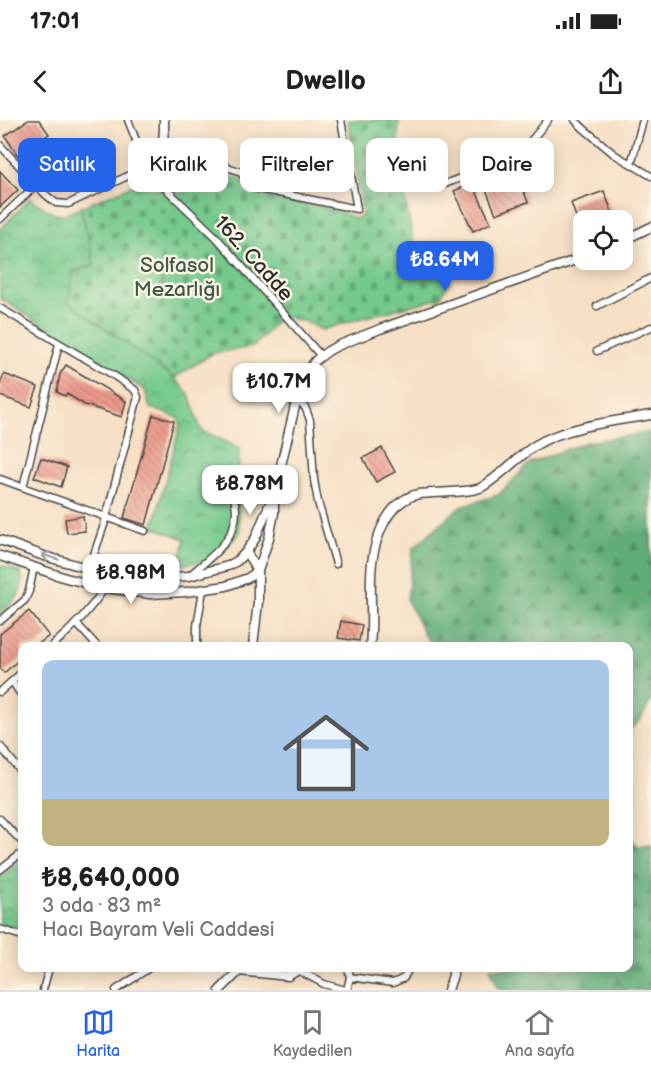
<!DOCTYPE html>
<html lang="tr">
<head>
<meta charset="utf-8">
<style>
	body { margin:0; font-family:"Balsamiq Sans",sans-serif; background:#f6f6f6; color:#202124; height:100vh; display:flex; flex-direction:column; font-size:22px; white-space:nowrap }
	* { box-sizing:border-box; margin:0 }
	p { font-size:20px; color:#757577 }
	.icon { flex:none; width:33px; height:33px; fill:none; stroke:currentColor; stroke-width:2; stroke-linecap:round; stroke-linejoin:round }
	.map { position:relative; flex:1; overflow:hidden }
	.details { position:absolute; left:18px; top:522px; width:615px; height:330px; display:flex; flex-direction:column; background:#fff; border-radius:12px; box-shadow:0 3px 15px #0003 }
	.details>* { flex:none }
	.top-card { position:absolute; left:18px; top:18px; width:615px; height:54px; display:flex; gap:12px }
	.controls { position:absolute; left:573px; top:90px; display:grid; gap:12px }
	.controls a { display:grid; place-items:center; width:60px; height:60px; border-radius:12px; background:#fff; box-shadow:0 3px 15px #0003; font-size:30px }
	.price { position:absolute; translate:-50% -51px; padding:0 14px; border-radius:12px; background:#fff; color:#222; font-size:20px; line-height:39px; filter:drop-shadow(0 2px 3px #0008) }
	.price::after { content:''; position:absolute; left:50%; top:36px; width:18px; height:14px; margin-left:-9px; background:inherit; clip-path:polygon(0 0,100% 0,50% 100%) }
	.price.on { background:#2563eb; color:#fff }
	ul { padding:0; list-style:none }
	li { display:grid; align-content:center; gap:12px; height:318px; padding:0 24px }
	li span { display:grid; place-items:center; height:186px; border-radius:12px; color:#555 }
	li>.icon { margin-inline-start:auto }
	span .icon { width:108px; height:108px; fill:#fffc; stroke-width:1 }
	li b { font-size:26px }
	.tag { padding:0 21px; border-radius:12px; background:#fff; box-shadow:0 3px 15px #0003; font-size:21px; line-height:54px }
	.tag.on { background:#2563eb; color:#fff }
	.status { display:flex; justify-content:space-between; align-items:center; height:42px; padding:0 30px; background:#fff; direction:ltr }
	.status svg { height:16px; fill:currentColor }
	header { display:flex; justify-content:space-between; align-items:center; height:78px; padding:0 24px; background:#fff; font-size:27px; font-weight:700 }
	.menu { display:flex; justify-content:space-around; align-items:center; height:84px; border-top:2px solid #e0e0e0; background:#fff; font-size:16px; color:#757577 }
	.menu a { display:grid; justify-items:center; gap:3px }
	.menu .on { color:#2563eb }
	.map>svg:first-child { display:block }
	.forest { fill:url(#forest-firs); stroke:#466c52; stroke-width:1.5 }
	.cemetery { fill:url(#cemetery-stones); stroke:#507a5c; stroke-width:1.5 }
	.park { fill:url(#park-crowns); stroke:#507a5c; stroke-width:1.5 }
	.building { fill:url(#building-back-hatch) }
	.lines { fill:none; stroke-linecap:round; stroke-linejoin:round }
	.street-casing { stroke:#494642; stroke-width:9 }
	.secondary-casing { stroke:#494642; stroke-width:11 }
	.street { stroke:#fff; stroke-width:6 }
	.secondary { stroke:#fff; stroke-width:8 }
	.oneway { stroke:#a0a0a0 }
	.labels { text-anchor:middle; stroke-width:5; stroke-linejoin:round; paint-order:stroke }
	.street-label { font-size:21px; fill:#2b2b2b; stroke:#fcf5e5 }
	.park-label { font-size:21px; fill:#415a48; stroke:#fcf5e5 }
</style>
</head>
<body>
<div class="status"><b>17:01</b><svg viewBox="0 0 49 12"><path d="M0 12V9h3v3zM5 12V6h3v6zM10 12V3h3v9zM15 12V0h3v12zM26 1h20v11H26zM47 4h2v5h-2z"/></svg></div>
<header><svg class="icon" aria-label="back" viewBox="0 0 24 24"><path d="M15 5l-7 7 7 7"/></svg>Dwello<svg class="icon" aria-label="share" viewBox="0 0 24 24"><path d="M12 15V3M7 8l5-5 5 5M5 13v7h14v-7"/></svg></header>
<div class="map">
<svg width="651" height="870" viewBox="0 0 651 870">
	<defs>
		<pattern id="forest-firs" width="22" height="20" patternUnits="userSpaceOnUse" patternTransform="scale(1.5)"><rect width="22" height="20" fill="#60ad78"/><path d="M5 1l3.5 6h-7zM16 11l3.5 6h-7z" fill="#4f8d63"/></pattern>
		<pattern id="cemetery-stones" width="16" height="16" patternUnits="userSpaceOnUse" patternTransform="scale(1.5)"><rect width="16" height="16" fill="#75c98c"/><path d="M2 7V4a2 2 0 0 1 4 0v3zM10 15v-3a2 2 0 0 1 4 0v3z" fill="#60a373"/></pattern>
		<pattern id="park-crowns" width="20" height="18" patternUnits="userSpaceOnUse" patternTransform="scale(1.5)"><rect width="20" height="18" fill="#75c98c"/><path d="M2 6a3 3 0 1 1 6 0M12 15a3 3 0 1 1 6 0" fill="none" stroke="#60a373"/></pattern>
		<pattern id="building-back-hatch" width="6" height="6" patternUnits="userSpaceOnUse" patternTransform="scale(1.5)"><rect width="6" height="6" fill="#ec9a8b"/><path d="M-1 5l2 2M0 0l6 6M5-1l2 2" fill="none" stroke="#bf7e72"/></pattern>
	</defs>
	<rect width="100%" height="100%" fill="#fcf5e5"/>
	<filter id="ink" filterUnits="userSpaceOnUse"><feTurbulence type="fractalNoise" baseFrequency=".0167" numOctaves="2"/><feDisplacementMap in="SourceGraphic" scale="12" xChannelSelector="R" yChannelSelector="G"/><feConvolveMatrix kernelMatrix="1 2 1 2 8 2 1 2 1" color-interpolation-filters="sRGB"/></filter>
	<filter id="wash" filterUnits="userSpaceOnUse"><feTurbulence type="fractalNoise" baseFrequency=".008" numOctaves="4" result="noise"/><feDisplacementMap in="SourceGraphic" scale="24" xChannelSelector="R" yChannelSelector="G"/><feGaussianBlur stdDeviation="1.35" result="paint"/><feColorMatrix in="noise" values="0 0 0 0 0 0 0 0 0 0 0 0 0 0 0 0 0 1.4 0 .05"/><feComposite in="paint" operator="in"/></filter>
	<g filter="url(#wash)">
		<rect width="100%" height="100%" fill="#f6dfc4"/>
		<path class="forest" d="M651 312V581L641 599 629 611 628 526H432L425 516 407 480 413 428 461 386 498 375 530 343 586 322Z
			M629 717 638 726 651 725V870H499L490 848H628Z"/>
		<path class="cemetery" d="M348 0H399L397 32 413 121 450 161 440 178 358 199 322 210 306 202 281 196 253 227 213 233 174 258 68 182 73 151 94 145 81 87 133 65 184 73 181 53 238 58 258 74 335 90 356 99 363 95Z"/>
		<path class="park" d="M30 78 54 94 65 95 81 87 94 145 73 151 68 182 174 258 189 274 201 310 239 328V414L213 440 179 445 185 419 153 407 180 306 179 298 150 288 145 270 0 178V110Z
			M0 445 21 452C25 474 15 480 0 493Z
			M22 740V810L0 804V757Z"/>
		<g id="blocks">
			<path class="building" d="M28 0H39L49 14 18 36 5 16Z
				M514 47 528 82 496 94 482 60Z
				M0 51 18 70 0 87Z
				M472 63 491 103 473 111 454 71Z
				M604 71 615 100H584L583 116 571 83Z
				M66 245 126 281 122 297 85 285 67 274 65 276 57 272 60 254Z
				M4 254 38 267 31 287 0 276V264Z
				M153 295 174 301 146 405 124 398Z
				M382 328 395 352 376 362 363 338Z
				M41 338 67 347 61 367 34 357Z
				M83 396 85 411 67 413 65 399Z
				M29 491 49 516 35 526H22V537L4 553 0 548V514Z
				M341 501 362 505 359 521 338 518Z"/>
		</g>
	</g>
	<g filter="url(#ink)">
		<use href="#blocks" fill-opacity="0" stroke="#494642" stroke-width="1.5"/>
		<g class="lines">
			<g class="street-casing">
				<path id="street" d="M128 0 141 33 161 64 216 117 321 236
					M575 0 583 8 614 34 651 56
					M0 25 45 74 56 83 68 84 149 46
					M631 44 643 0
					M160 45 212 49 227 47 239 51 254 68 357 89 341 0
					M445 64 498 43 530 22 548 0
					M0 99 36 65
					M597 186 651 158
					M0 188 113 255 135 270 138 277 104 405 89 449
					M597 231 651 207
					M296 281 305 287 310 300 314 360 318 382 336 444
					M0 359 145 411
					M23 367 59 224
					M191 454C211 437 237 419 236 390 235 379 231 367 229 356
					M0 501 25 480 29 471 34 447
					M76 503 97 526
					M52 526C72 509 90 490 105 468
					M197 526V506L203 470
					M12 561 22 576
					M0 572 22 552
					M0 626 22 653
					M0 699 22 722
					M0 750 22 733
					M0 809 22 816
					M298 850 324 864 345 870
					M350 857 393 863 404 858 409 848
					M43 870 49 848
					M116 870 149 848
					M347 870 350 857 348 848"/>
			</g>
			<g class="secondary-casing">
				<path id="secondary" d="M161 64 160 45 164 11V0
					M622 121 651 107
					M0 420 44 436 115 456 151 459 189 456 228 446 237 441 246 432 255 419 275 371 299 269 304 257 315 241 328 231 337 226 380 209 584 137
					M246 432 258 451
					M0 436 66 458 105 468 150 474 186 472 226 466 248 458 258 451
					M253 526 258 482V451L269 418 274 393V376
					M370 526C375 481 362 444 385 401 393 387 403 377 419 374 433 372 473 373 482 367 502 355 517 337 536 325 566 306 617 301 651 295
					M220 870 239 851 288 856 298 850V848
					M448 870 453 855V848"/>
			</g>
			<use href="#street" class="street"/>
			<use href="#secondary" class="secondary"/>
		</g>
		<defs><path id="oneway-shaft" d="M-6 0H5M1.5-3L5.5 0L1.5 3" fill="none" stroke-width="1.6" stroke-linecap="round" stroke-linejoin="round" transform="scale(1.5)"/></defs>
		<use class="oneway" href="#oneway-shaft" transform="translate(50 437) rotate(-163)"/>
	</g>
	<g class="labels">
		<g class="street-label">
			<text transform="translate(254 138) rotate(48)" y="7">162. Cadde</text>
		</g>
		<g class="park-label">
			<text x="177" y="152">Solfasol<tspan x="177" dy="24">Mezarlığı</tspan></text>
		</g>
	</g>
</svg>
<div class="controls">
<a><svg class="icon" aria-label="locate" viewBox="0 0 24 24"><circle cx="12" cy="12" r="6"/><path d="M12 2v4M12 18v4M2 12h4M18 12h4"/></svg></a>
</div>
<b class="price on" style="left:445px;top:172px">₺8.64M</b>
<b class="price" style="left:279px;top:294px">₺10.7M</b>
<b class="price" style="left:250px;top:396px">₺8.78M</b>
<b class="price" style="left:131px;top:485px">₺8.98M</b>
<div class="top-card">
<a class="tag on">Satılık</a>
<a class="tag">Kiralık</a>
<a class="tag">Filtreler</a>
<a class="tag">Yeni</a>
<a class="tag">Daire</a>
</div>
<section class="details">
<ul>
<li><span style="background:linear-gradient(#a9c7e8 75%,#c2b280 0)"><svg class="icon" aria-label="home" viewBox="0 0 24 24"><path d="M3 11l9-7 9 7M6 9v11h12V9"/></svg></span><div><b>₺8,640,000</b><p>3 oda · 83 m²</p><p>Hacı Bayram Veli Caddesi</p></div></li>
</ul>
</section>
</div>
<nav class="menu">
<a class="on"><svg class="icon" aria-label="map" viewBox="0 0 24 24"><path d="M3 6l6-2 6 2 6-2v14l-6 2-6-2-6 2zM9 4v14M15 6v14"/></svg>Harita</a>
<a><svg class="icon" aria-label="saved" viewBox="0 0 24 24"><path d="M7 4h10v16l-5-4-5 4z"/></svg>Kaydedilen</a>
<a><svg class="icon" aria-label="home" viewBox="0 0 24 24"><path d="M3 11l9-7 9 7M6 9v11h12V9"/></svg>Ana sayfa</a>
</nav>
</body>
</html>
